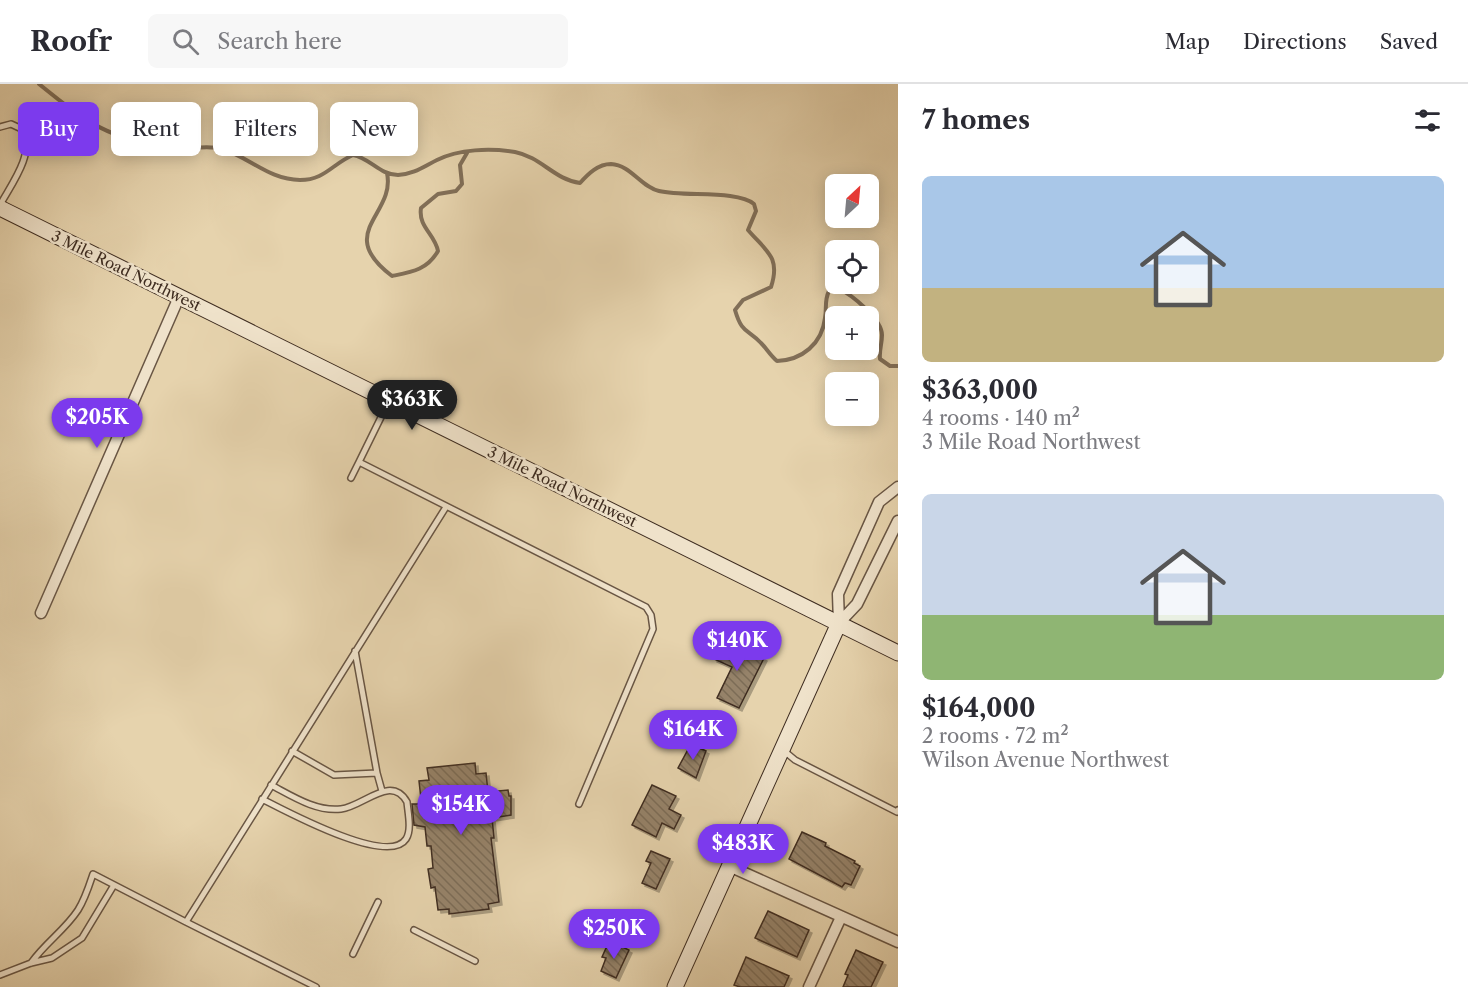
<!DOCTYPE html>
<html lang="en">
<head>
<meta charset="utf-8">
<style>
	body { margin:0; font-family:"Libre Caslon Text",serif; background:#f7f7f7; color:#2b2b33; height:100vh; display:flex; flex-direction:column; font-size:22px; white-space:nowrap }
	* { box-sizing:border-box; margin:0 }
	p { font-size:20px; color:#7c7c81 }
	.icon { flex:none; width:33px; height:33px; fill:none; stroke:currentColor; stroke-width:2; stroke-linecap:round; stroke-linejoin:round }
	.map { position:relative; flex:1; overflow:hidden }
	.drawer { display:flex; flex-direction:column; background:#fff; width:570px }
	.drawer>* { flex:none }
	.guide { position:absolute; left:18px; top:18px; width:570px; height:54px; display:flex; gap:12px }
	.needle { width:39px; rotate:26deg }
	.fabs { position:absolute; left:825px; top:90px; display:grid; gap:12px }
	.fabs a { display:grid; place-items:center; width:54px; height:54px; border-radius:9px; background:#fff; box-shadow:0 3px 15px #0003; font-size:30px }
	.price { position:absolute; translate:-50% -51px; padding:0 14px; border-radius:21px; background:#7c3aed; color:#fff; font-size:20px; line-height:39px; filter:drop-shadow(0 2px 3px #0008) }
	.price::after { content:''; position:absolute; left:50%; top:36px; width:18px; height:14px; margin-left:-9px; background:inherit; clip-path:polygon(0 0,100% 0,50% 100%) }
	.price.active { background:#222; color:#fff }
	ul { padding:0; list-style:none }
	li { display:grid; align-content:center; gap:12px; height:318px; padding:0 24px }
	li span { display:grid; place-items:center; height:186px; border-radius:9px; color:#555 }
	li>.icon { margin-inline-start:auto }
	span .icon { width:108px; height:108px; fill:#fffc; stroke-width:1 }
	li b { font-size:26px }
	h2 { display:flex; justify-content:space-between; align-items:center; height:72px; padding:0 24px; font-size:26px }
	.tag { padding:0 21px; border-radius:9px; background:#fff; box-shadow:0 3px 15px #0003; font-size:21px; line-height:54px }
	.tag.active { background:#7c3aed; color:#fff }
	header { display:flex; align-items:center; gap:36px; box-sizing:border-box; height:84px; padding:0 30px; background:#fff; border-bottom:2px solid #e1e1e2 }
	header strong { font-size:28px }
	nav { display:flex; gap:33px; margin-inline-start:auto; font-size:21px }
	.search { width:420px; height:54px; background:#f7f7f7; display:flex; align-items:center; gap:15px; box-sizing:border-box; padding:0 21px; border-radius:9px; color:#7c7c81; font-size:22px }
	main { display:flex; flex:1; min-height:0 }
	.map>svg:first-child { display:block }
	.lines { fill:none; stroke-linecap:round; stroke-linejoin:round }
	.stream { stroke:#816f58; stroke-width:4 }
	.building { fill:url(#building-back-hatch); stroke:#3f2d21; stroke-width:1.5; filter:url(#shadow) }
	.lane-casing { stroke:#695644; stroke-width:8 }
	.street-casing { stroke:#695644; stroke-width:13 }
	.secondary-casing { stroke:#3f2d21; stroke-width:17 }
	.lane { stroke:#efe2ca; stroke-width:5 }
	.street { stroke:#efe2ca; stroke-width:10 }
	.secondary { stroke:#efe2ca; stroke-width:15 }
	.labels { text-anchor:middle; stroke-width:5; stroke-linejoin:round; paint-order:stroke }
	.street-label { font-size:15px; fill:#3f2d21; stroke:#efe2ca }
</style>
</head>
<body>
<header>
<strong>Roofr</strong>
<div class="search"><svg class="icon" aria-label="search" viewBox="0 0 24 24"><circle cx="10" cy="10" r="6"/><path d="M15 15l6 6"/></svg>Search here</div>
<nav><a>Map</a><a>Directions</a><a>Saved</a></nav>
</header>
<main>
<div class="map">
<svg width="898" height="903" viewBox="0 0 898 903">
	<defs>
		<pattern id="building-back-hatch" width="6" height="6" patternUnits="userSpaceOnUse" patternTransform="scale(1.5)"><rect width="6" height="6" fill="#96836a"/><path d="M-1 5l2 2M0 0l6 6M5-1l2 2" fill="none" stroke="#7c6c57"/></pattern>
		<filter id="shadow"><feDropShadow dx="3" dy="3" stdDeviation="0" flood-color="#0004"/></filter>
	</defs>
	<rect width="100%" height="100%" fill="#e6d3ad"/>
	<filter id="stains"><feTurbulence type="fractalNoise" baseFrequency=".00333" numOctaves="4"/><feColorMatrix values="0 0 0 0 .2 0 0 0 0 .09 0 0 0 0 .02 0 0 0 .5 -.17"/></filter>
	<radialGradient id="worn" r=".72"><stop offset=".6" stop-color="#630" stop-opacity="0"/><stop offset="1" stop-color="#630" stop-opacity=".3"/></radialGradient>
	<g class="lines">
		<path class="stream" d="M39 0C87 39 110 56 173 64 189 66 207 60 223 65 250 74 270 96 300 96 325 96 332 80 353 71 370 74 380 91 398 91 414 90 423 83 437 76 459 65 490 64 515 68 541 73 555 96 580 99 588 90 598 80 611 80 631 81 641 103 659 107 685 113 737 106 754 120L756 127 748 146C766 167 781 173 771 203L743 216 735 226C742 250 747 244 761 259 767 265 770 271 777 277 802 276 822 260 825 234 827 224 824 217 829 207L838 204C852 211 882 235 882 251 882 260 879 266 880 275L890 282H898
			M387 89C396 131 334 148 392 192 412 188 427 186 438 167 435 150 418 143 421 124L438 110 456 107 462 100 460 81 467 69"/>
	</g>
	<path class="building" d="M724 555 764 574 739 624 717 614 732 583 714 575Z
		M691 660 706 667 696 694 678 684Z
		M475 679 476 690 486 689 488 708 508 706 509 712H511V731L492 734 494 754H491L499 818 488 820 489 825 449 830V825L438 826 435 803 431 804 428 785 433 784 431 762H427L425 743 414 741 412 720H418L421 715 419 697 429 696 427 684Z
		M652 701 676 712 669 725 681 731 674 745 662 739 656 753 632 741Z
		M802 748 826 759 825 762 855 777 854 779 860 782 851 801 845 799 842 803 789 775Z
		M651 767 670 775 656 805 642 799 651 779 646 777Z
		M768 827 809 846 797 873 755 854Z
		M614 859 629 866 616 894 601 887 606 874 602 873 607 862 611 864Z
		M856 866 883 878 871 903H843L848 891 845 890Z
		M746 873 789 892 784 903H740L734 901Z"/>
	<g class="lines">
		<g class="lane-casing">
			<path id="lane" d="M0 43 11 40 24 46C34 71 12 99 0 121
				M388 319 359 378 646 523 651 531 653 545 579 720
				M351 394 359 378
				M783 666 795 676 897 728 898 726
				M292 667 334 691 377 689 355 567
				M377 689 382 707
				M262 715C284 726 388 783 406 755 412 746 408 729 407 718 391 690 364 722 341 725 316 728 292 712 271 701
				M186 838 316 903
				M414 846 475 877
				M353 870 378 818
				M31 879C45 859 65 846 78 826 85 815 89 802 93 790L186 838 446 423
				M0 891 31 879 52 874 82 854 114 801"/>
		</g>
		<g class="street-casing">
			<path id="street" d="M41 529 179 213
				M839 539 838 510 879 418 898 403
				M839 539 857 520 898 437
				M729 782 898 858
				M809 903 841 833"/>
		</g>
		<g class="secondary-casing">
			<path id="secondary" d="M0 124 898 569
				M675 903 839 539"/>
		</g>
		<use href="#lane" class="lane"/>
		<use href="#street" class="street"/>
		<use href="#secondary" class="secondary"/>
	</g>
	<g class="labels">
		<g class="street-label">
			<text transform="translate(126 187) rotate(26)" y="5">3 Mile Road Northwest</text>
			<text transform="translate(562 403) rotate(26)" y="5">3 Mile Road Northwest</text>
		</g>
	</g>
	<rect width="100%" height="100%" filter="url(#stains)"/>
	<rect width="100%" height="100%" fill="url(#worn)"/>
</svg>
<div class="fabs">
<a><svg class="needle" viewBox="-14 -14 28 28"><path d="M0-13l5 13h-10z" fill="#e53935"/><path d="M0 13l5-13h-10z" fill="#7c7c81"/></svg></a>
<a><svg class="icon" aria-label="locate" viewBox="0 0 24 24"><circle cx="12" cy="12" r="6"/><path d="M12 2v4M12 18v4M2 12h4M18 12h4"/></svg></a>
<a>+</a>
<a>−</a>
</div>
<b class="price active" style="left:412px;top:347px">$363K</b>
<b class="price" style="left:97px;top:365px">$205K</b>
<b class="price" style="left:737px;top:588px">$140K</b>
<b class="price" style="left:693px;top:677px">$164K</b>
<b class="price" style="left:461px;top:752px">$154K</b>
<b class="price" style="left:743px;top:791px">$483K</b>
<b class="price" style="left:614px;top:876px">$250K</b>
<div class="guide">
<a class="tag active">Buy</a>
<a class="tag">Rent</a>
<a class="tag">Filters</a>
<a class="tag">New</a>
</div>
</div>
<section class="drawer">
<h2>7 homes<svg class="icon" aria-label="filters" viewBox="0 0 24 24"><path d="M4 7h16M4 17h16"/><circle cx="9" cy="7" r="2"/><circle cx="15" cy="17" r="2"/></svg></h2>
<ul>
<li><span style="background:linear-gradient(#a9c7e8 60%,#c2b280 0)"><svg class="icon" aria-label="home" viewBox="0 0 24 24"><path d="M3 11l9-7 9 7M6 9v11h12V9"/></svg></span><div><b>$363,000</b><p>4 rooms · 140 m²</p><p>3 Mile Road Northwest</p></div></li>
<li><span style="background:linear-gradient(#c9d6e8 65%,#8fb573 0)"><svg class="icon" aria-label="home" viewBox="0 0 24 24"><path d="M3 11l9-7 9 7M6 9v11h12V9"/></svg></span><div><b>$164,000</b><p>2 rooms · 72 m²</p><p>Wilson Avenue Northwest</p></div></li>
</ul>
</section>
</main>
</body>
</html>
